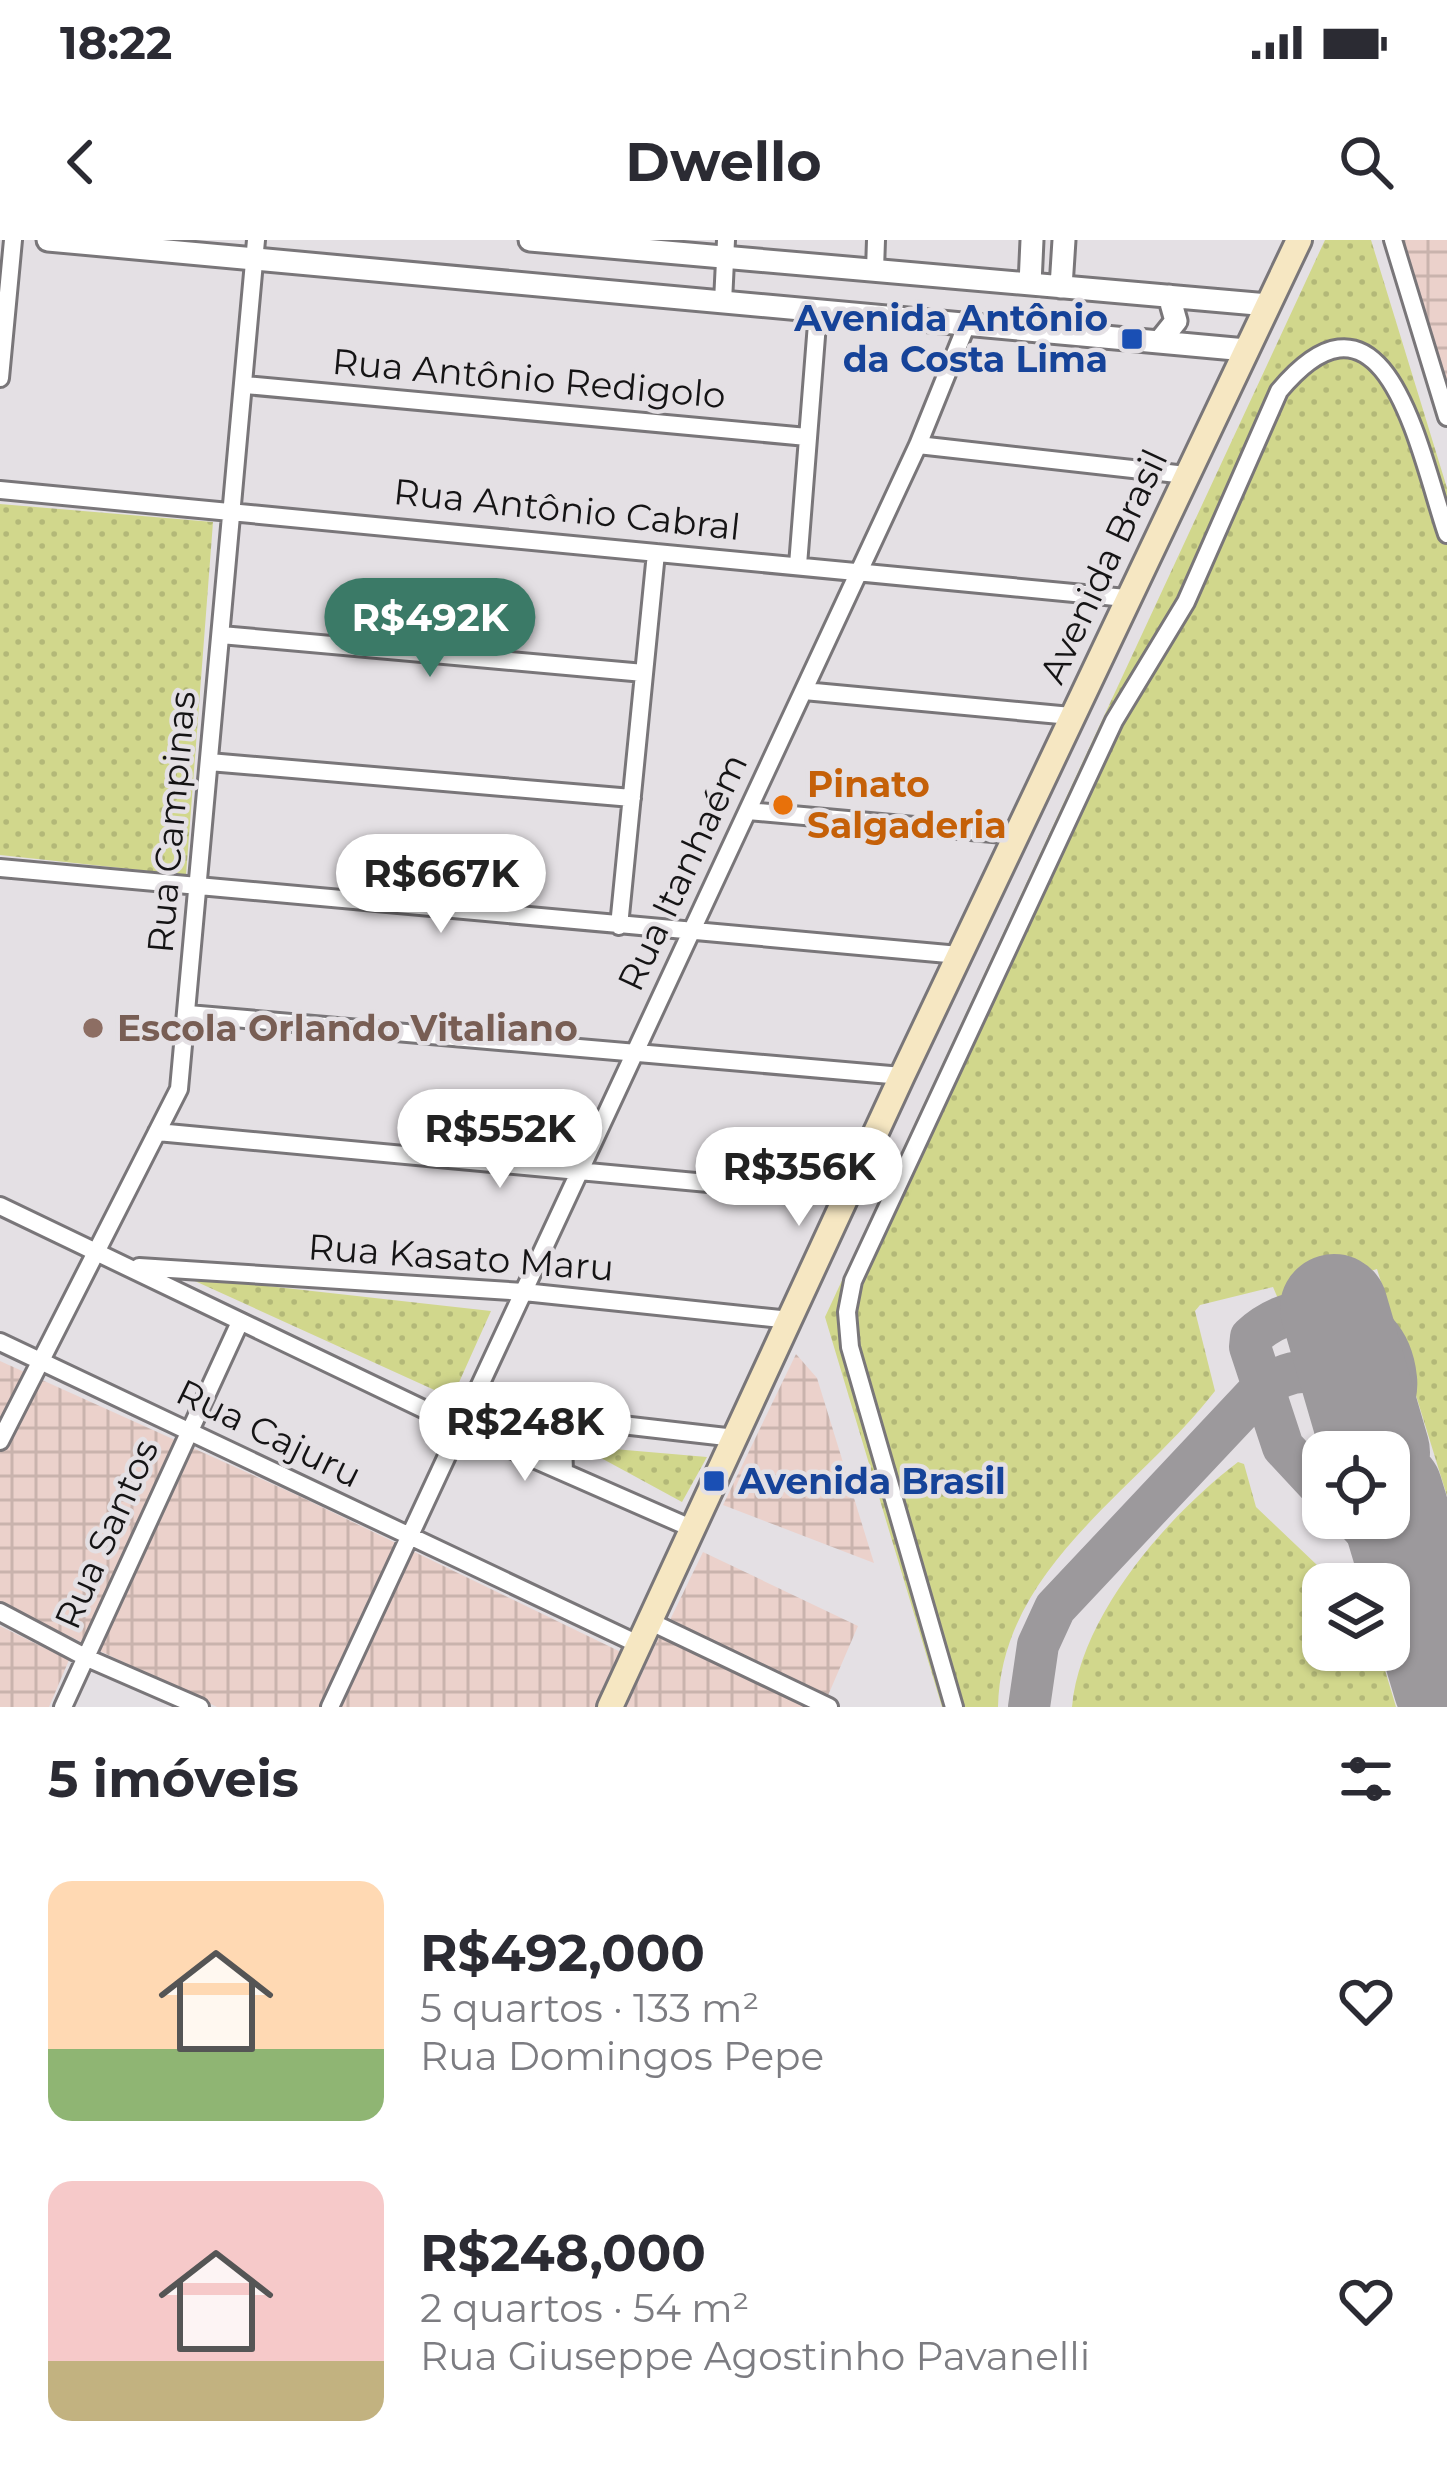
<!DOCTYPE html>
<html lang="pt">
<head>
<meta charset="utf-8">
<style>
	body { margin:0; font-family:Montserrat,sans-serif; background:#f2f2f3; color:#2b2b33; height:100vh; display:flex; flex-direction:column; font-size:45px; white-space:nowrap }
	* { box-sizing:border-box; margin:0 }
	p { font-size:39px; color:#7c7c81 }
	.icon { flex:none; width:66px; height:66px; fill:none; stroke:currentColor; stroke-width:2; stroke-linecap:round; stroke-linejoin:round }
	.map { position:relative; height:1467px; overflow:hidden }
	.side { display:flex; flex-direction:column; background:#fff; flex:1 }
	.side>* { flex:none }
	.tools { position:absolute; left:1302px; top:1191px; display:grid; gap:24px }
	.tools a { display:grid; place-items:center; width:108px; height:108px; border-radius:24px; background:#fff; box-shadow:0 3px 9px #0004; font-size:60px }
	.price { position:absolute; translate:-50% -102px; padding:0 27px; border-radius:42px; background:#fff; color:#222; font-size:39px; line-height:78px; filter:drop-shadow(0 3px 6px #0008) }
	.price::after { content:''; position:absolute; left:50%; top:72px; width:36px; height:27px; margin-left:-18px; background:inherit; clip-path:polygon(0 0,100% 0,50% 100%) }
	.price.selected { background:#3b7a67; color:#fff }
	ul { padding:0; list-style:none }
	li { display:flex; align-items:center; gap:36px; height:300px; padding:0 48px }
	li span { display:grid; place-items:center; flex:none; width:336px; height:240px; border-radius:24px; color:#555 }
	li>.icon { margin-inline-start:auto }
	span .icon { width:144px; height:144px; fill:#fffc; stroke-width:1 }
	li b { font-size:51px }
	h2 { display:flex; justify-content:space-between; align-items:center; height:144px; padding:0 48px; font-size:51px }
	.status { display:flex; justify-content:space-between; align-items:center; height:84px; padding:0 60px; background:#fff; direction:ltr }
	.status svg { height:33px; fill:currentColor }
	header { display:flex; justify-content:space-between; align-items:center; height:156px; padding:0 48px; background:#fff; font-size:54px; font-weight:700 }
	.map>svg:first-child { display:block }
	.industrial { fill:url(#industrial-grid) }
	.grass { fill:url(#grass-dots) }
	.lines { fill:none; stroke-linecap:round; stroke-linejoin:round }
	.taxiway { stroke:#9c999c; stroke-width:42 }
	.runway { stroke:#9c999c; stroke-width:108 }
	.minor-casing { stroke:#797679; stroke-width:22 }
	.tertiary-casing { stroke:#797679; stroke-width:27 }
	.secondary-casing { stroke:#797679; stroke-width:30 }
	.minor { stroke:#fff; stroke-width:16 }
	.tertiary { stroke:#fff; stroke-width:21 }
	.secondary { stroke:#f6e7c2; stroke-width:24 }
	.transit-dot { fill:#1a4fb4; stroke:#e4e0e4; stroke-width:4.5 }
	.food-dot { fill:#e8710a; stroke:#e4e0e4; stroke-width:4.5 }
	.education-dot { fill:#8d6e63; stroke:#e4e0e4; stroke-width:4.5 }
	.labels { text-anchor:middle; stroke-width:9; stroke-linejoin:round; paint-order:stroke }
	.transit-label { font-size:36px; font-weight:bold; fill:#164399; stroke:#e4e0e4; text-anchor:end }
	.street-label { font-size:36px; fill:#151415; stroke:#e4e0e4 }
	.food-label { font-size:36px; font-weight:bold; fill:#c56008; stroke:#e4e0e4; text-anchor:start }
	.education-label { font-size:36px; font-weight:bold; fill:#785e54; stroke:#e4e0e4; text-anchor:start }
</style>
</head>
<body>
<div class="status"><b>18:22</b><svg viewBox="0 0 49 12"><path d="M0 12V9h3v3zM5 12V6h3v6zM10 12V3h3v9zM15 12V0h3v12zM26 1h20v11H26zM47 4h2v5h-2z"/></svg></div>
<header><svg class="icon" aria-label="back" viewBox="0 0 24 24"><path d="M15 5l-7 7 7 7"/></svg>Dwello<svg class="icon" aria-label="search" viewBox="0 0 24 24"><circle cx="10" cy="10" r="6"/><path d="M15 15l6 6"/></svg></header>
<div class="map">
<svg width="1447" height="1467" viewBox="0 0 1447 1467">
	<defs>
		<pattern id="industrial-grid" width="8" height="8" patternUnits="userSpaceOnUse" patternTransform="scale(3)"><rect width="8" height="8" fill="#ebd1cb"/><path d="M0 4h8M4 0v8" fill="none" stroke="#c9b3ad"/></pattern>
		<pattern id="grass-dots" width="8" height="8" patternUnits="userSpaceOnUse" patternTransform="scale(3)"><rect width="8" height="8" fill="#d1d78c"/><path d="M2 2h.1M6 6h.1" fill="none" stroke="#b3b878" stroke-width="1.8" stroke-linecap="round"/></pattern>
	</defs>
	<rect width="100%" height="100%" fill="#e4e0e4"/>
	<path class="industrial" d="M1393 0H1447V177Z
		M796 1114 817 1138 874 1323 723 1265Z
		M0 1121 299 1256 623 1413 598 1467H217L0 1363Z
		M703 1312 858 1386 826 1460 669 1382Z
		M0 1386 69 1420 49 1467H0Z
		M661 1393 815 1467H626Z"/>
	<path class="grass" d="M1325 0H1371L1447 248V1256L1377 1029 1279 1061 1273 1047 1200 1065 1195 1071 1215 1151C1137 1252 1001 1327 998 1467H942L825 1077Z
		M0 264 213 282 186 635 0 615Z
		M186 1037 491 1071 452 1158Z
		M579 1206 707 1217 682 1262Z
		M1238 1222 1244 1224 1256 1267 1337 1344H1323V1410H1379L1396 1467H1072C1080 1376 1167 1276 1238 1222Z"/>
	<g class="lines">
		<path class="taxiway" d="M1323 1250 1283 1207 1250 1107 1251 1097C1299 1052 1388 1059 1396 1138 1399 1163 1381 1186 1382 1212
			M1353 1278 1417 1345
			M1029 1467 1038 1405 1055 1368 1261 1149C1299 1120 1334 1129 1361 1166"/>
		<path class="runway" d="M1334 1068 1376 1212
			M1389 1252 1447 1445"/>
		<g class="minor-casing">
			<path id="minor" d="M1393 0 1447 177
				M875 30 876 0
				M723 62 726 0
				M0 138 13 0
				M245 145 807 197
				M918 205 1186 235
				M0 250 1126 358
				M798 325 818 71
				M221 395 644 433
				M804 451 1071 476
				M209 522 632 558
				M748 571 1015 595
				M0 628 959 715
				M619 686 656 313
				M188 774 902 836
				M157 892 847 956
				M0 966 463 1188 691 1288
				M139 1027 524 1052 790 1080
				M0 1102 640 1405
				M474 1168 735 1198
				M0 1201 179 849 256 0
				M564 1232 563 1201 576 1181
				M0 1372 87 1418 200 1467
				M649 1381 829 1467
				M63 1467 240 1082
				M330 1467 918 205 967 84
				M954 1467 850 1107 847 1072 853 1041 1114 481 1186 362 1279 151C1386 23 1420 215 1447 294"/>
		</g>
		<g class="tertiary-casing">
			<path id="tertiary" d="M48 0 1246 110
				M530 0 1268 65
				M1030 44 1032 0
				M1061 47 1064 0
				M1160 101 1176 81 1169 56"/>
		</g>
		<g class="secondary-casing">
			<path id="secondary" d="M610 1467 902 836 1299 0"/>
		</g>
		<use href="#minor" class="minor"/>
		<use href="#tertiary" class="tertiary"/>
		<use href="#secondary" class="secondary"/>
	</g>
	<g class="transit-dot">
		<rect x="1120" y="87" width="24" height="24" rx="6"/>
		<rect x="702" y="1229" width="24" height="24" rx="6"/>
	</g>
	<circle class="food-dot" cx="783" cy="565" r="12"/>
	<circle class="education-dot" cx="93" cy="788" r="12"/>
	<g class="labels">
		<g class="transit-label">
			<text x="1108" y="91">Avenida Antônio<tspan x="1108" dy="41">da Costa Lima</tspan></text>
			<text x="738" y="1254" text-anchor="start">Avenida Brasil</text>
		</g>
		<g class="street-label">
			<text transform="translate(529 138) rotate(5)" y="13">Rua Antônio Redigolo</text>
			<text transform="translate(567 269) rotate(6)" y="13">Rua Antônio Cabral</text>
			<text transform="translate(1103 326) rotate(-65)" y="13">Avenida Brasil</text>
			<text transform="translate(171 582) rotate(-85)" y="13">Rua Campinas</text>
			<text transform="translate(682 632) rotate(-65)" y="13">Rua Itanhaém</text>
			<text transform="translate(461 1017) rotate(4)" y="13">Rua Kasato Maru</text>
			<text transform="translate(269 1193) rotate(26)" y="13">Rua Cajuru</text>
			<text transform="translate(106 1294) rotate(-66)" y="13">Rua Santos</text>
		</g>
		<g class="food-label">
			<text x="807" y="557">Pinato<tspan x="807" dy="41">Salgaderia</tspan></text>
		</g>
		<g class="education-label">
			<text x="117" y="801">Escola Orlando Vitaliano</text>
		</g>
	</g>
</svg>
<div class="tools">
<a><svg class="icon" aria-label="locate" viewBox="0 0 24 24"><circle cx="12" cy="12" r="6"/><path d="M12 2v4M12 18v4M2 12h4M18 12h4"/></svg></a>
<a><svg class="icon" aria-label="layers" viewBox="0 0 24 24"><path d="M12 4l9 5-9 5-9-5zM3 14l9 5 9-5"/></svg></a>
</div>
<b class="price selected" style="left:430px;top:440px">R$492K</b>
<b class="price" style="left:441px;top:696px">R$667K</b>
<b class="price" style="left:500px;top:951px">R$552K</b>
<b class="price" style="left:799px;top:989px">R$356K</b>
<b class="price" style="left:525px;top:1244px">R$248K</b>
</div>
<section class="side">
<h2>5 imóveis<svg class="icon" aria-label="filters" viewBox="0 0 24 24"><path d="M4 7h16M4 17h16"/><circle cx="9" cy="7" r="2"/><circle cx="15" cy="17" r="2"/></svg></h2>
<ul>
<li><span style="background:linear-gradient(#ffd9b3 70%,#8fb573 0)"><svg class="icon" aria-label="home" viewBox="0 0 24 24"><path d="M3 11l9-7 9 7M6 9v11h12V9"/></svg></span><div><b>R$492,000</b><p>5 quartos · 133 m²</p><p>Rua Domingos Pepe</p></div><svg class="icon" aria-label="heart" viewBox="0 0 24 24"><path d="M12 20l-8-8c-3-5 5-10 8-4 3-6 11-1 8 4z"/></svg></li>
<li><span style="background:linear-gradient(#f6c9c9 75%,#c2b280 0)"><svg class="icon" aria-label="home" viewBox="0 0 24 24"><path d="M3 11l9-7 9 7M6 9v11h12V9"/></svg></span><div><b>R$248,000</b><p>2 quartos · 54 m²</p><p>Rua Giuseppe Agostinho Pavanelli</p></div><svg class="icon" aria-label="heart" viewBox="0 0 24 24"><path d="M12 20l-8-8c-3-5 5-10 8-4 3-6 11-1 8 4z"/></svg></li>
</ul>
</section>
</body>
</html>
